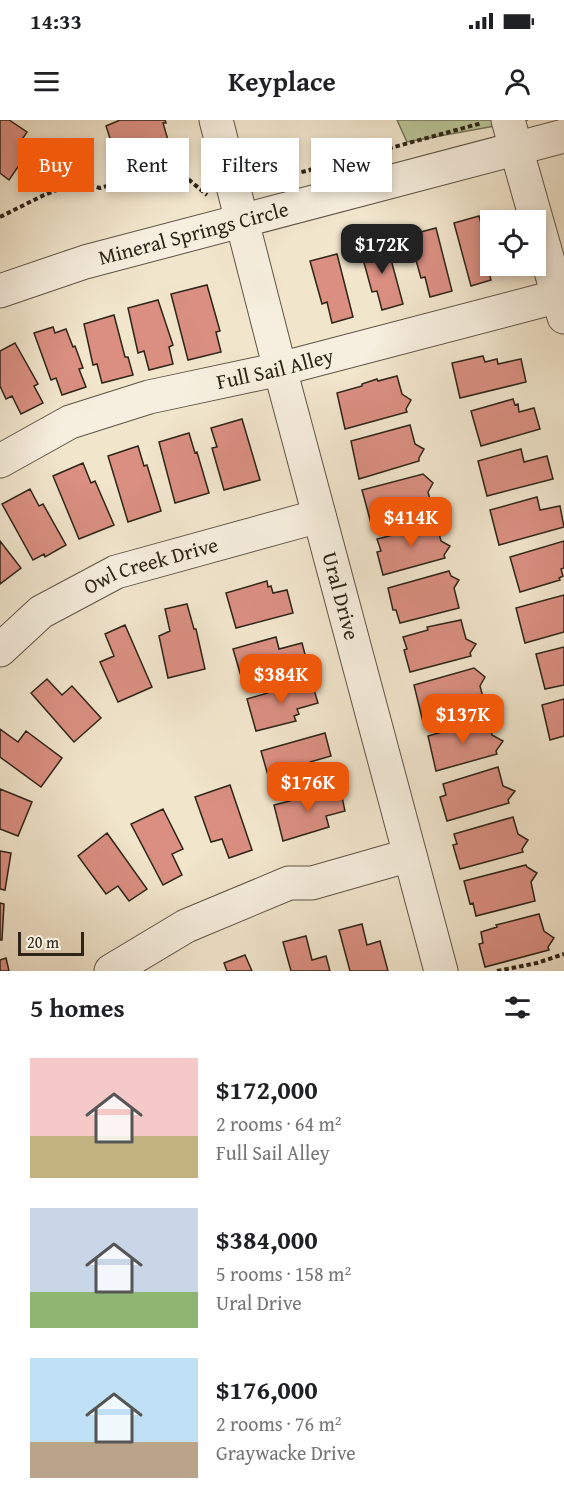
<!DOCTYPE html>
<html lang="en">
<head>
<meta charset="utf-8">
<style>
	body { margin:0; font-family:"Gentium Book Plus",serif; background:#f6f6f6; color:#202124; height:100vh; display:flex; flex-direction:column; font-size:22px; white-space:nowrap }
	* { box-sizing:border-box; margin:0 }
	p { font-size:20px; color:#757577 }
	.icon { flex:none; width:33px; height:33px; fill:none; stroke:currentColor; stroke-width:2; stroke-linecap:round; stroke-linejoin:round }
	.map { position:relative; height:851px; overflow:hidden }
	.panel { display:flex; flex-direction:column; background:#fff; flex:1 }
	.panel>* { flex:none }
	.top-card { position:absolute; left:18px; top:18px; width:528px; height:54px; display:flex; gap:12px }
	.buttons { position:absolute; left:480px; top:90px; display:grid; gap:12px }
	.buttons a { display:grid; place-items:center; width:66px; height:66px; border-radius:0px; background:#fff; box-shadow:0 3px 9px #0003; font-size:30px }
	.scale { position:absolute; left:18px; bottom:15px; width:66px; box-sizing:border-box; padding-left:6px; border:3px solid #2e2518; border-top:0; font-size:16px; line-height:21px; white-space:nowrap; color:#2e2518; -webkit-text-stroke:4px #f6eede; paint-order:stroke }
	.price { position:absolute; translate:-50% -51px; padding:0 14px; border-radius:12px; background:#ea580c; color:#fff; font-size:20px; line-height:39px; filter:drop-shadow(0 2px 3px #0008) }
	.price::after { content:''; position:absolute; left:50%; top:36px; width:18px; height:14px; margin-left:-9px; background:inherit; clip-path:polygon(0 0,100% 0,50% 100%) }
	.price.on { background:#222; color:#fff }
	ul { padding:0; list-style:none }
	li { display:flex; align-items:center; gap:18px; height:150px; padding:0 30px }
	li span { display:grid; place-items:center; flex:none; width:168px; height:120px; border-radius:0px; color:#555 }
	li>.icon { margin-inline-start:auto }
	span .icon { width:72px; height:72px; fill:#fffc; stroke-width:1 }
	li b { font-size:26px }
	h2 { display:flex; justify-content:space-between; align-items:center; height:72px; padding:0 30px; font-size:26px }
	.pill { padding:0 21px; border-radius:0px; background:#fff; box-shadow:0 3px 9px #0003; font-size:21px; line-height:54px }
	.pill.on { background:#ea580c; color:#fff }
	.status { display:flex; justify-content:space-between; align-items:center; height:42px; padding:0 30px; background:#fff; direction:ltr }
	.status svg { height:16px; fill:currentColor }
	header { display:flex; justify-content:space-between; align-items:center; height:78px; padding:0 30px; background:#fff; font-size:27px; font-weight:700 }
	.map>svg:first-child { display:block }
	.green { fill:#b9c598; stroke:#747558; stroke-width:1.5 }
	.building { fill:#da8f81; stroke:#2e2518; stroke-width:1.5 }
	.lines { fill:none; stroke-linecap:round; stroke-linejoin:round }
	.minor-casing { stroke:#5f5545; stroke-width:35 }
	.path { stroke:#2e2518; stroke-width:4; stroke-dasharray:4.5 3; stroke-linecap:butt }
	.minor { stroke:#f6eede; stroke-width:33 }
	.labels { text-anchor:middle; stroke-width:4.5; stroke-linejoin:round; paint-order:stroke }
	.street-label { font-size:21px; fill:#2e2518; stroke:#f6eede }
</style>
</head>
<body>
<div class="status"><b>14:33</b><svg viewBox="0 0 49 12"><path d="M0 12V9h3v3zM5 12V6h3v6zM10 12V3h3v9zM15 12V0h3v12zM26 1h20v11H26zM47 4h2v5h-2z"/></svg></div>
<header><svg class="icon" aria-label="menu" viewBox="0 0 24 24"><path d="M4 6h16M4 12h16M4 18h16"/></svg>Keyplace<svg class="icon" aria-label="person" viewBox="0 0 24 24"><circle cx="12" cy="8" r="4"/><path d="M4 21q1-7 8-7t8 7"/></svg></header>
<div class="map">
<svg width="564" height="851" viewBox="0 0 564 851">
	<rect width="100%" height="100%" fill="#f1e5cc"/>
	<filter id="stains"><feTurbulence type="fractalNoise" baseFrequency=".00333" numOctaves="4"/><feColorMatrix values="0 0 0 0 .2 0 0 0 0 .09 0 0 0 0 .02 0 0 0 .5 -.17"/></filter>
	<radialGradient id="worn" r=".72"><stop offset=".6" stop-color="#630" stop-opacity="0"/><stop offset="1" stop-color="#630" stop-opacity=".3"/></radialGradient>
	<path class="green" d="M397 0H528L407 22Z"/>
	<path class="building" d="M0 0H9L27 12 21 21 31 28 9 60 0 53Z
		M120 0H165L166 3H163L173 37 133 48 130 36 117 40 106 6Z
		M479 96 490 138 486 141 491 160 471 166 454 103Z
		M436 108 452 171 430 177 425 157 421 158 409 115Z
		M386 121 403 184 382 190 377 171 372 172 360 128Z
		M337 134 353 197 332 203 327 182 322 184 310 141Z
		M207 165 220 211 216 212 221 232 188 240 171 174Z
		M158 180 173 225 169 227 173 244 149 250 144 231 138 233 128 188Z
		M114 195 125 237H128L133 255 102 263 97 244 93 245 84 204Z
		M53 207 55 213 66 209 73 227 75 226 83 248 79 249 86 267 62 275 56 258 51 260 34 213Z
		M15 223 38 264 34 266 43 283 21 294 12 276 6 279 0 266V231Z
		M483 236 485 242 497 239 498 244 521 239 526 262 460 278 452 243Z
		M397 256 402 274 411 280 406 289 407 292 345 309 337 273 362 266V264L377 259 378 261Z
		M513 279 515 285 518 284 519 292 534 288 540 309 481 326 471 291Z
		M242 299 260 360 224 370 212 328 217 327 211 308Z
		M410 305 415 324 424 329 419 338V341L359 359 351 321Z
		M189 313 195 333 197 332 209 373 175 383 159 322Z
		M138 326 144 346 147 345 161 391 128 402 108 336Z
		M521 329 524 342 547 336 553 359 487 376 478 341Z
		M83 343 91 363 95 361 114 405 79 419 53 356Z
		M423 354 433 363 428 372 433 390 413 396V399L400 402 399 400 372 407 362 370Z
		M30 369 39 386 43 384 66 425 45 437 44 434 33 440 2 384Z
		M537 377 540 390 560 386 564 407 499 425 490 390Z
		M436 402 441 421 450 426 444 435 445 438 383 455 377 432 381 431 377 419 401 413V410Z
		M0 421 21 448 0 464Z
		M564 421V448L561 449 563 456 559 458 560 460 520 472 510 437Z
		M449 451 451 456 459 460 454 468 459 488 400 503 396 490H393L388 468Z
		M267 461 268 467 271 466 273 473 287 470 293 493 236 508 226 473Z
		M564 475V512L525 523 516 488Z
		M187 484 194 509H196L205 549 168 558 159 516 170 511 165 489Z
		M461 500 466 519 476 524 470 533 471 536 410 552 404 530 407 529 403 517 428 510 427 507Z
		M125 505 152 567 118 582 100 542 114 536 105 514Z
		M276 517 279 529 302 523 308 546 243 563 233 529Z
		M564 527V565L545 569 536 534Z
		M474 548 485 557 480 566 485 585 464 590 465 593 451 597 450 594 423 602 414 565Z
		M47 559 62 575 72 566 101 598 74 622 31 573Z
		M311 560 318 583 297 589 299 594 294 596 296 601 256 611 247 579Z
		M564 579V616L550 620 542 585Z
		M488 599 492 615 503 621 496 631 497 634 436 651 428 616Z
		M0 609 18 622 26 611 62 638 41 667 0 637Z
		M325 613 331 636 310 642 312 650 310 651 311 655 271 666 261 631Z
		M498 647 503 666 515 671 508 680 509 683 447 701 440 677 446 675 443 664Z
		M230 665 252 730 229 738 222 719 211 722 195 677Z
		M340 668 345 691 326 696 329 707 283 721 274 685Z
		M0 669 32 682 18 716 0 709Z
		M163 689 183 729 172 734 182 755 163 765 131 704Z
		M513 697 518 714 528 720 522 729 523 732 460 749 453 725 457 724 454 714Z
		M107 713 147 769 129 781 118 766 106 774 78 736Z
		M0 731 11 733 5 770 0 769Z
		M526 745 527 747 537 753 531 762 535 781 476 796 473 783 470 784 464 761Z
		M0 783 4 784 2 820H0Z
		M539 794 544 811 554 818 548 827 549 830 485 847 479 824 483 823 481 812 497 807 496 805Z
		M362 804 367 825 380 821 388 851H350L339 810Z
		M306 816 312 840 326 836 330 851H291L283 822Z
		M245 835 252 851H227L224 843Z
		M6 838 9 851H0V840Z"/>
	<g class="lines">
		<g class="minor-casing">
			<g id="minor">
				<path id="s1" d="M216 0 280 249 441 851"/>
				<path d="M508 0 564 197"/>
				<path id="s2" d="M0 171 85 142 564 16"/>
				<path id="s3" d="M0 341 70 302 149 277 280 249 559 176"/>
				<path id="s4" d="M0 530 41 492 116 452 319 396"/>
				<path d="M111 851 186 806 289 763H312L410 735"/>
			</g>
		</g>
		<path class="path" d="M258 64 482 3
			M0 97 44 75 77 62 100 68 167 49 181 53 207 75
			M497 851 537 843 564 834"/>
		<use href="#minor" class="minor"/>
	</g>
	<g class="labels">
		<g class="street-label">
			<text dy="7" stroke="none"><textPath href="#s2" startOffset="202">Mineral Springs Circle</textPath></text>
			<text dy="7" stroke="none"><textPath href="#s3" startOffset="292">Full Sail Alley</textPath></text>
			<text dy="7" stroke="none"><textPath href="#s4" startOffset="176">Owl Creek Drive</textPath></text>
			<text dy="7" stroke="none"><textPath href="#s1" startOffset="492">Ural Drive</textPath></text>
		</g>
	</g>
	<rect width="100%" height="100%" filter="url(#stains)"/>
	<rect width="100%" height="100%" fill="url(#worn)"/>
</svg>
<div class="buttons">
<a><svg class="icon" aria-label="locate" viewBox="0 0 24 24"><circle cx="12" cy="12" r="6"/><path d="M12 2v4M12 18v4M2 12h4M18 12h4"/></svg></a>
</div>
<div class="scale">20 m</div>
<b class="price on" style="left:382px;top:155px">$172K</b>
<b class="price" style="left:411px;top:428px">$414K</b>
<b class="price" style="left:281px;top:585px">$384K</b>
<b class="price" style="left:463px;top:625px">$137K</b>
<b class="price" style="left:308px;top:693px">$176K</b>
<div class="top-card">
<a class="pill on">Buy</a>
<a class="pill">Rent</a>
<a class="pill">Filters</a>
<a class="pill">New</a>
</div>
</div>
<section class="panel">
<h2>5 homes<svg class="icon" aria-label="filters" viewBox="0 0 24 24"><path d="M4 7h16M4 17h16"/><circle cx="9" cy="7" r="2"/><circle cx="15" cy="17" r="2"/></svg></h2>
<ul>
<li><span style="background:linear-gradient(#f6c9c9 65%,#c2b280 0)"><svg class="icon" aria-label="home" viewBox="0 0 24 24"><path d="M3 11l9-7 9 7M6 9v11h12V9"/></svg></span><div><b>$172,000</b><p>2 rooms · 64 m²</p><p>Full Sail Alley</p></div></li>
<li><span style="background:linear-gradient(#c9d6e8 70%,#8fb573 0)"><svg class="icon" aria-label="home" viewBox="0 0 24 24"><path d="M3 11l9-7 9 7M6 9v11h12V9"/></svg></span><div><b>$384,000</b><p>5 rooms · 158 m²</p><p>Ural Drive</p></div></li>
<li><span style="background:linear-gradient(#bfe0f5 70%,#b9a48a 0)"><svg class="icon" aria-label="home" viewBox="0 0 24 24"><path d="M3 11l9-7 9 7M6 9v11h12V9"/></svg></span><div><b>$176,000</b><p>2 rooms · 76 m²</p><p>Graywacke Drive</p></div></li>
</ul>
</section>
</body>
</html>
